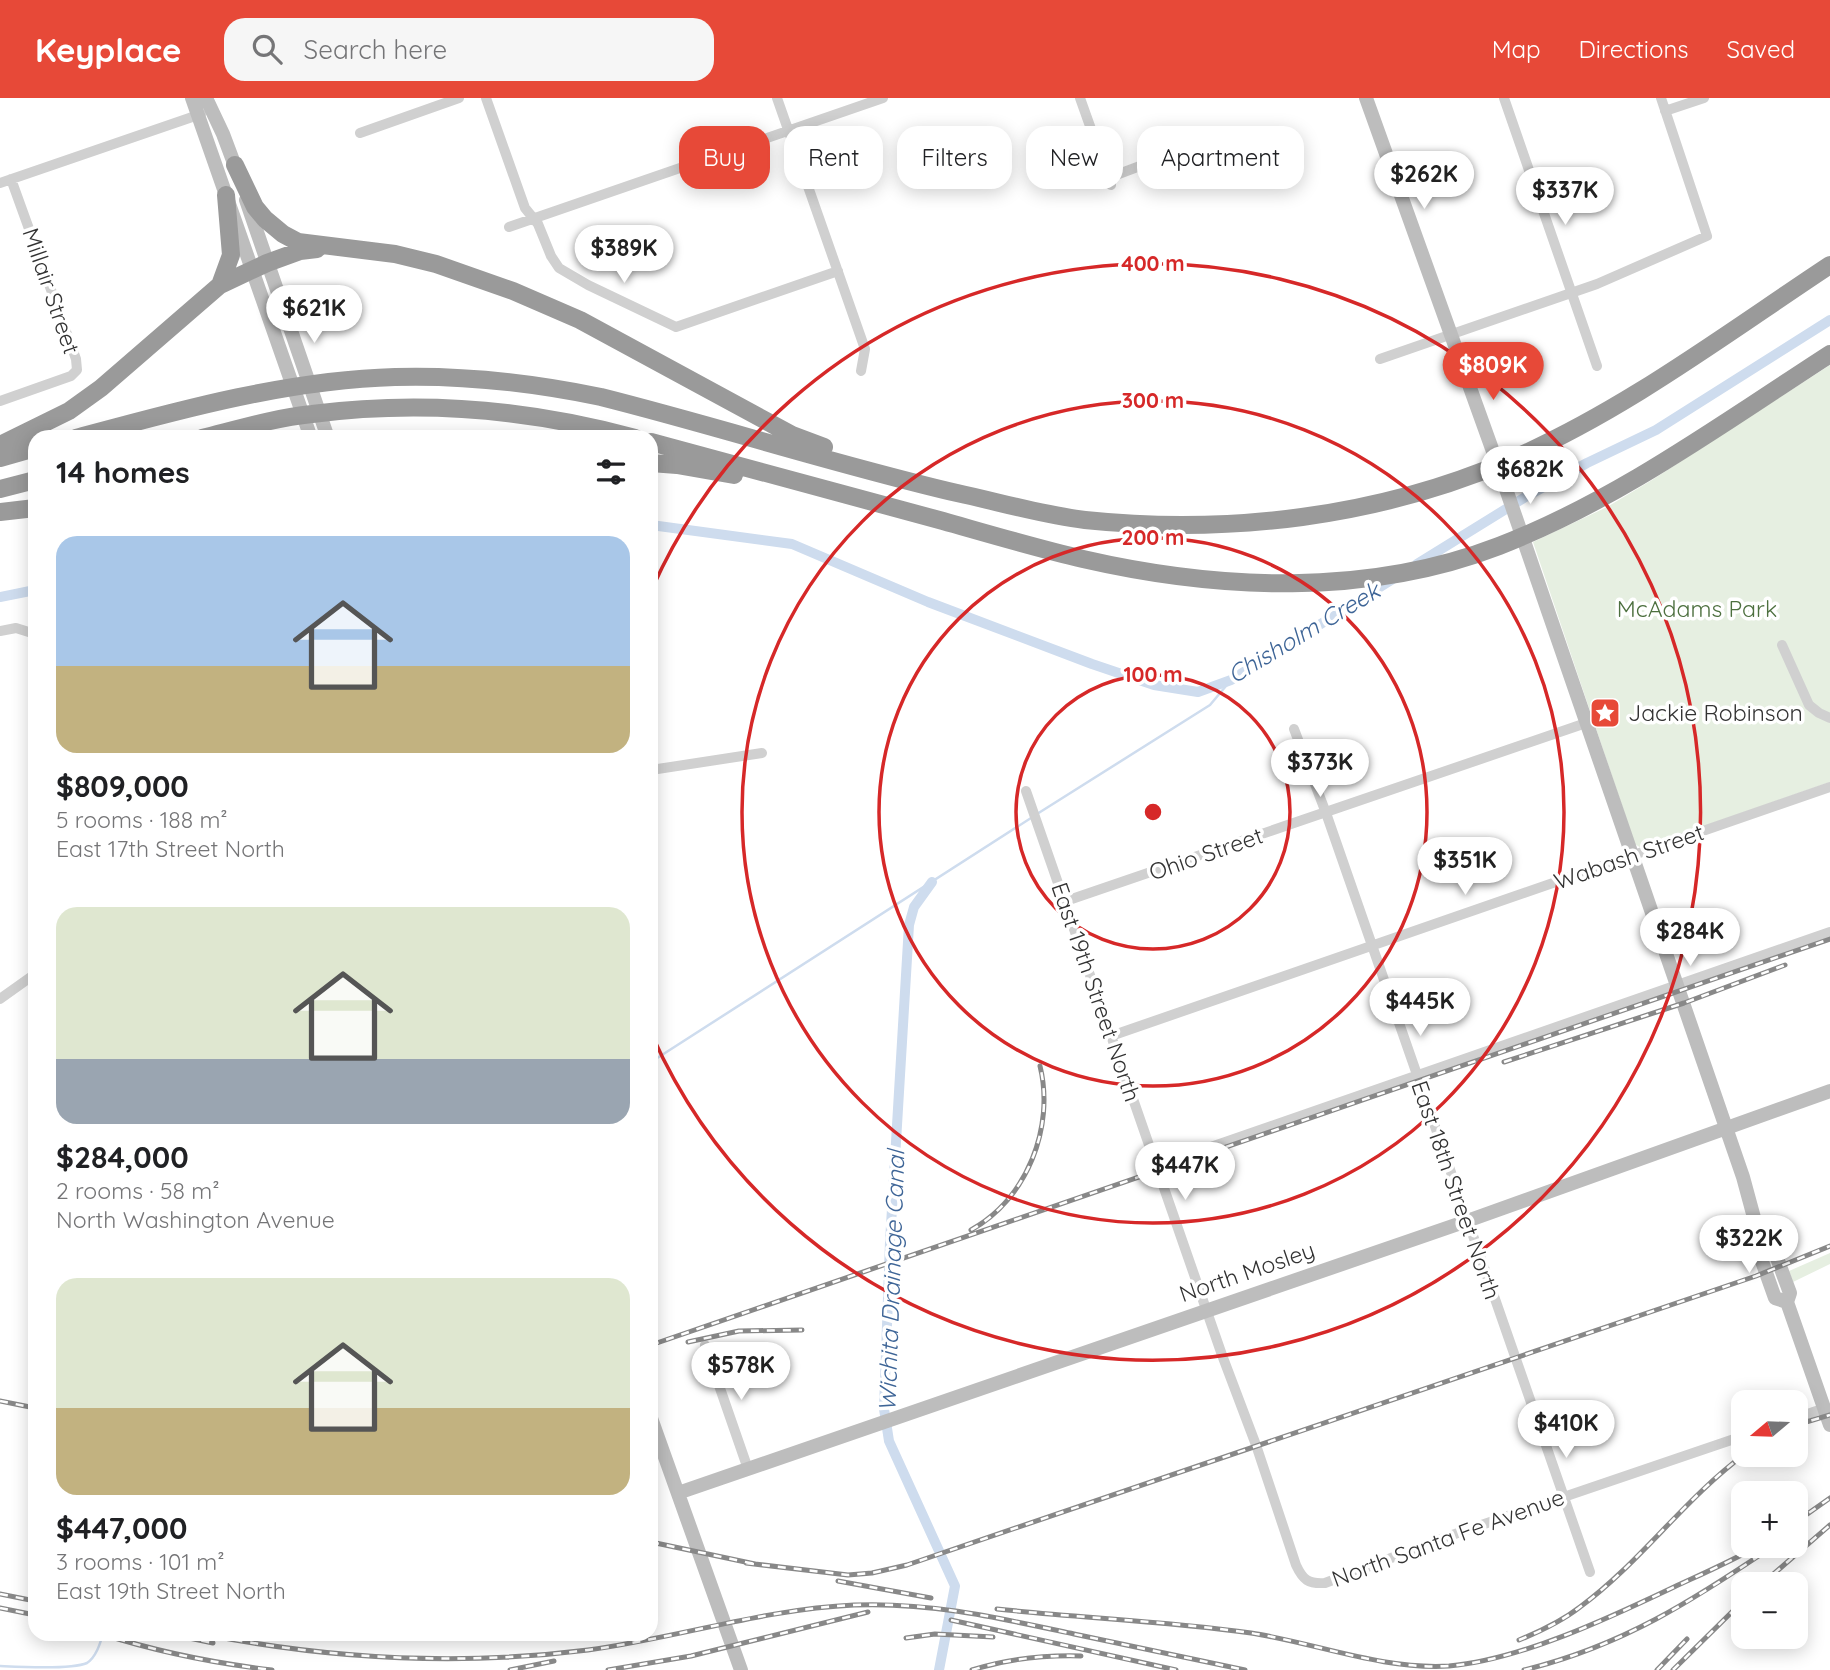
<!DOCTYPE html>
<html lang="en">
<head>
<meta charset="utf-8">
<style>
	body { margin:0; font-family:Quicksand,sans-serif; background:#f6f6f6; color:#202124; height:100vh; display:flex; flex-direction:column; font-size:26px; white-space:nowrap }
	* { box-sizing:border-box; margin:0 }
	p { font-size:23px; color:#757577 }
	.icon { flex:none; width:38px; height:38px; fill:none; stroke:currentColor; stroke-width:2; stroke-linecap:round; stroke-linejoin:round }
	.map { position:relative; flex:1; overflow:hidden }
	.panel { position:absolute; left:28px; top:332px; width:630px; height:1211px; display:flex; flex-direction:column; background:#fff; border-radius:21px; box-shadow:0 4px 18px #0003 }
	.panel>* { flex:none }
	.guide { position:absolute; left:679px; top:28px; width:665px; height:63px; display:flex; gap:14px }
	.needle { width:46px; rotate:251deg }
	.controls { position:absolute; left:1731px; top:1292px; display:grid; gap:14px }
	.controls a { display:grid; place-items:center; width:77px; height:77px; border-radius:14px; background:#fff; box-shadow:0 4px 18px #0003; font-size:35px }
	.price { position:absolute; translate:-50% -60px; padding:0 16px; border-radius:24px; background:#fff; color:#222; font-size:23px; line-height:46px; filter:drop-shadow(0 2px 4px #0008) }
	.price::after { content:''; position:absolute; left:50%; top:42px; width:21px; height:16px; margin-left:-10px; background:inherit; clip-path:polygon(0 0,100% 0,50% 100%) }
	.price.selected { background:#e74938; color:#fff }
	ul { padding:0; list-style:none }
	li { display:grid; align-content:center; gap:14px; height:371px; padding:0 28px }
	li span { display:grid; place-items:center; height:217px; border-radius:21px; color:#555 }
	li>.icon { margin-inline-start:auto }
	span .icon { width:126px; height:126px; fill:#fffc; stroke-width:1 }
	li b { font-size:30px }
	h2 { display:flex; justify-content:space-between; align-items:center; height:84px; padding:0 28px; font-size:30px }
	.pill { padding:0 24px; border-radius:21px; background:#fff; box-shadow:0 4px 18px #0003; font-size:24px; line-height:63px }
	.pill.selected { background:#e74938; color:#fff }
	header { display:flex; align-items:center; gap:42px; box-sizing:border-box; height:98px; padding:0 35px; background:#e74938; color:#fff }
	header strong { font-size:33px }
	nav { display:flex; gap:38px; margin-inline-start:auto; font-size:24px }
	.search { width:490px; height:63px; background:#f6f6f6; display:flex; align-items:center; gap:18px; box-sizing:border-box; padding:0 24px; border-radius:21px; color:#757577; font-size:26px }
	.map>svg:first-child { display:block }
	.green { fill:#e6efe1 }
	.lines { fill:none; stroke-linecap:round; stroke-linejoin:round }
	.stream { stroke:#cedcee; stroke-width:2.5 }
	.canal { stroke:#cedcee; stroke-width:10 }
	.street { stroke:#d0d0d0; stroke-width:10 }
	.secondary { stroke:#bdbdbd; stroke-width:14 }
	.highway { stroke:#9a9a9a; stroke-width:18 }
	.rail-casing { stroke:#888; stroke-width:5 }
	.rail { stroke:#fff; stroke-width:2.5; stroke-dasharray:8; stroke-linecap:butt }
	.ring { fill:none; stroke:#d62828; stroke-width:3.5 }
	.labels { text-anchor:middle; stroke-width:7; stroke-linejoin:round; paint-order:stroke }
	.street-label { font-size:23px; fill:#333; stroke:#fff }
	.park-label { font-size:23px; fill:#4d703f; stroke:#fff }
	.poi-label { font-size:23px; fill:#333; stroke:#fff; text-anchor:start }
	.water-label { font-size:24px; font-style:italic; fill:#3e6597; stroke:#fff }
	.centre { fill:#d62828; stroke:#fff; stroke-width:3.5 }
	.ring-label { font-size:21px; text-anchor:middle; font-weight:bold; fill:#d62828; stroke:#fff; stroke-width:7; stroke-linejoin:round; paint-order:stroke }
</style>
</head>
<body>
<header>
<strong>Keyplace</strong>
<div class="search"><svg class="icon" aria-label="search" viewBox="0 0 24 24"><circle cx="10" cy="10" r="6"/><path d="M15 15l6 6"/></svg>Search here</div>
<nav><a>Map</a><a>Directions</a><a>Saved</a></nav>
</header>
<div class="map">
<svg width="1830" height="1572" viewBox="0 0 1830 1572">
	<rect width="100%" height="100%" fill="#fff"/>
	<path class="green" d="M1830 267V684L1641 750 1635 746 1533 444 1607 409 1652 382Z
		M1830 1155V1166L1793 1184 1789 1173Z"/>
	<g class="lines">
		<path class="stream" d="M1037 716 1210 607 1231 582
			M651 964 1031 720
			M0 1568C21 1569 71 1572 87 1565 96 1559 100 1546 103 1536"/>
		<path class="canal" d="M651 427 792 446 928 504 1092 566 1154 587 1198 594 1231 582 1396 479
			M1417 466 1527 398 1587 365 1656 332 1830 222
			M0 499 35 492
			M932 784 914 809 909 827 890 1144 884 1311 889 1343 955 1488 939 1572"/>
		<path class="street" d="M486 0 525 110 538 126 551 158 559 170 588 187 676 229 838 173
			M777 0 865 251 861 273
			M1080 0 1111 87
			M1504 0 1597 268
			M1665 13 1704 0
			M360 35 459 0
			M1108 80 1220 38
			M0 85 201 16
			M509 129 883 0
			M1380 261 1597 186 1707 138 1661 0
			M0 303 71 278 77 272 76 261 11 81
			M0 533 16 530 35 536
			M1782 547 1809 607 1819 615 1830 620
			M1294 631 1326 715 1590 1474
			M651 672 762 655
			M1026 693 1222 1257 1256 1347 1296 1467C1303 1482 1308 1486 1325 1485L1452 1437 1743 1338
			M1063 804 1586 625
			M0 901 35 876
			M1111 938 1830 689
			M1156 1068 1830 834
			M705 1247 748 1371
			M1796 1320 1825 1310"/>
		<path class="secondary" d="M192 0 311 340
			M206 0 223 36 238 76
			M1366 0 1496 362 1743 1079 1756 1127 1753 1138 1775 1200 1787 1204
			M246 102 328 340
			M1756 1127 1767 1133 1790 1195 1787 1204 1830 1327
			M651 1320 741 1572
			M678 1395 1467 1123 1830 993"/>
		<path class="highway" d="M235 67 255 109 265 121 283 136 298 144 395 156 436 166 513 193 580 222 792 337 824 349
			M220 187 231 157 226 97
			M76 340C179 312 287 282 395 279 464 277 533 285 601 299 720 329 837 367 957 395 999 404 1042 417 1085 422 1229 437 1378 419 1510 362 1624 313 1727 235 1830 167
			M202 340C238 331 274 320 312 316 421 302 529 311 635 340
			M651 344C748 370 845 397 943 423 989 436 1036 450 1083 461 1218 492 1367 499 1499 448 1618 402 1723 325 1830 256
			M0 347 69 313 101 290 220 187 267 165 300 153 317 151
			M0 360 35 350
			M651 365 677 367 734 377
			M0 391 35 382
			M0 414 35 410"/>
		<g class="rail-casing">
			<path id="rail" d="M1504 964 1684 905 1785 867
				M971 1132C1027 1101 1055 1029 1040 968
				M688 1244 739 1233 802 1232
				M651 1247 1830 841
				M0 1303 35 1310
				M1796 1327 1830 1317
				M1796 1424 1830 1400
				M651 1444 755 1466
				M746 1465 848 1477 872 1475 907 1467 1756 1178 1830 1148
				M838 1483 931 1500
				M1762 1486 1830 1427
				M0 1496 35 1503
				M0 1510 35 1517
				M997 1511C1081 1520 1167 1523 1251 1535 1316 1545 1382 1572 1449 1568 1520 1562 1609 1520 1674 1489 1702 1476 1732 1463 1760 1447
				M951 1522 1176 1572
				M102 1536C158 1554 213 1565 272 1572
				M170 1536 213 1545
				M203 1536C329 1561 460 1568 588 1552 677 1540 764 1511 854 1507 931 1504 999 1520 1074 1536 1131 1548 1188 1560 1245 1572
				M906 1540 935 1536 993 1539
				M1519 1542C1541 1533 1562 1523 1580 1509 1639 1466 1685 1400 1745 1356
				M510 1572 554 1563
				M608 1572 691 1558 868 1514
				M972 1572C1007 1561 1044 1557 1081 1558
				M1524 1572C1622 1548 1692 1503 1775 1447
				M1657 1572 1687 1541
				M1673 1572 1743 1503"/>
		</g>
		<use href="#rail" class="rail"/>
	</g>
	<g class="ring">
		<circle cx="1153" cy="714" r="137"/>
		<circle cx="1153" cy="714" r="274"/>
		<circle cx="1153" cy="714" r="411"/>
		<path d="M652 491A548 548 0 1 1 652 937"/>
	</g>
	<defs>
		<g id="sight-square" transform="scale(1.575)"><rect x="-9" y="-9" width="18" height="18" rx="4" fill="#e74938" stroke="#fff"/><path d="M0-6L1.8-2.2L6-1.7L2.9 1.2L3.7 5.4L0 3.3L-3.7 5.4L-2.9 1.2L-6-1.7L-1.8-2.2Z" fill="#fff"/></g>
	</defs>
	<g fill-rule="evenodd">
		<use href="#sight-square" x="1605" y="615"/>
	</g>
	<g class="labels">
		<g class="street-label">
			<text transform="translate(51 193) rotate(71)" y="8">Millair Street</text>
			<text transform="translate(1206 756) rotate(-19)" y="8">Ohio Street</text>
			<text transform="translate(1629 759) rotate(-19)" y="8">Wabash Street</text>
			<text transform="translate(1096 894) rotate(71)" y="8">East 19th Street North</text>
			<text transform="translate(1456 1092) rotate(71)" y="8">East 18th Street North</text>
			<text transform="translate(1247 1174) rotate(-19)" y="8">North Mosley</text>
			<text transform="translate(1448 1440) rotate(-20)" y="8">North Santa Fe Avenue</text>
		</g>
		<g class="park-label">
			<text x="1697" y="519">McAdams Park</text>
		</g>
		<g class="poi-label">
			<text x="1628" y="623">Jackie Robinson</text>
		</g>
		<g class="water-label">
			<text transform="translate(1304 535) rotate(-31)" y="8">Chisholm Creek</text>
			<text transform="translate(892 1183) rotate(-88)" y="8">Wichita Drainage Canal</text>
		</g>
	</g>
	<circle cx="1153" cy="714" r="10" class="centre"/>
	<g class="ring-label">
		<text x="1153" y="173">400 m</text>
		<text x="1153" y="310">300 m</text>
		<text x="1153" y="447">200 m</text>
		<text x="1153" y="584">100 m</text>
	</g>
</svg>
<div class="controls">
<a><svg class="needle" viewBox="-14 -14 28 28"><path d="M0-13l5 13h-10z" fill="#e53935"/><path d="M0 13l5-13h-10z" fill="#757577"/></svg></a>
<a>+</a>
<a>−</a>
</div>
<b class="price" style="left:1424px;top:113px">$262K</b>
<b class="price" style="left:1565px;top:129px">$337K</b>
<b class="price" style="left:624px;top:187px">$389K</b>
<b class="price" style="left:314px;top:247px">$621K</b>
<b class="price selected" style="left:1493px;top:304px">$809K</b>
<b class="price" style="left:1530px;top:408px">$682K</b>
<b class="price" style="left:1320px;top:701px">$373K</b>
<b class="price" style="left:1465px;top:799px">$351K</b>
<b class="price" style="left:1690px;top:870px">$284K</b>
<b class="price" style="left:1420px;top:940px">$445K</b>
<b class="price" style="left:1185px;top:1104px">$447K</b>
<b class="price" style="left:1749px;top:1177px">$322K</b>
<b class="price" style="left:741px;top:1304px">$578K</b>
<b class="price" style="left:1566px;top:1362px">$410K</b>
<div class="guide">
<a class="pill selected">Buy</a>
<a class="pill">Rent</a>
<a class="pill">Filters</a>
<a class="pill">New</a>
<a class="pill">Apartment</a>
</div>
<section class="panel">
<h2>14 homes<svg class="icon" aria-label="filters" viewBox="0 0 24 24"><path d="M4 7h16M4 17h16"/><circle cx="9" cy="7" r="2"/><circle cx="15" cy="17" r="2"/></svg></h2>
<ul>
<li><span style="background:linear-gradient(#a9c7e8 60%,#c2b280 0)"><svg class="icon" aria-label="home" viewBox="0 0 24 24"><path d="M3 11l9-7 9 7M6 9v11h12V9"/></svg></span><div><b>$809,000</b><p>5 rooms · 188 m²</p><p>East 17th Street North</p></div></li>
<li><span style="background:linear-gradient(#dfe7d0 70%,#9aa5b1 0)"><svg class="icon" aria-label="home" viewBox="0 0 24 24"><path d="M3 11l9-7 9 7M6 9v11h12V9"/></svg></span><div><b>$284,000</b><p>2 rooms · 58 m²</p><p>North Washington Avenue</p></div></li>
<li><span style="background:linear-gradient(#dfe7d0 60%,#c2b280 0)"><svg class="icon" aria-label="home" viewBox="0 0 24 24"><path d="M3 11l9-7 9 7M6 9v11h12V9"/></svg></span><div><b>$447,000</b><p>3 rooms · 101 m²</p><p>East 19th Street North</p></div></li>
</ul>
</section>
</div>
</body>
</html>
